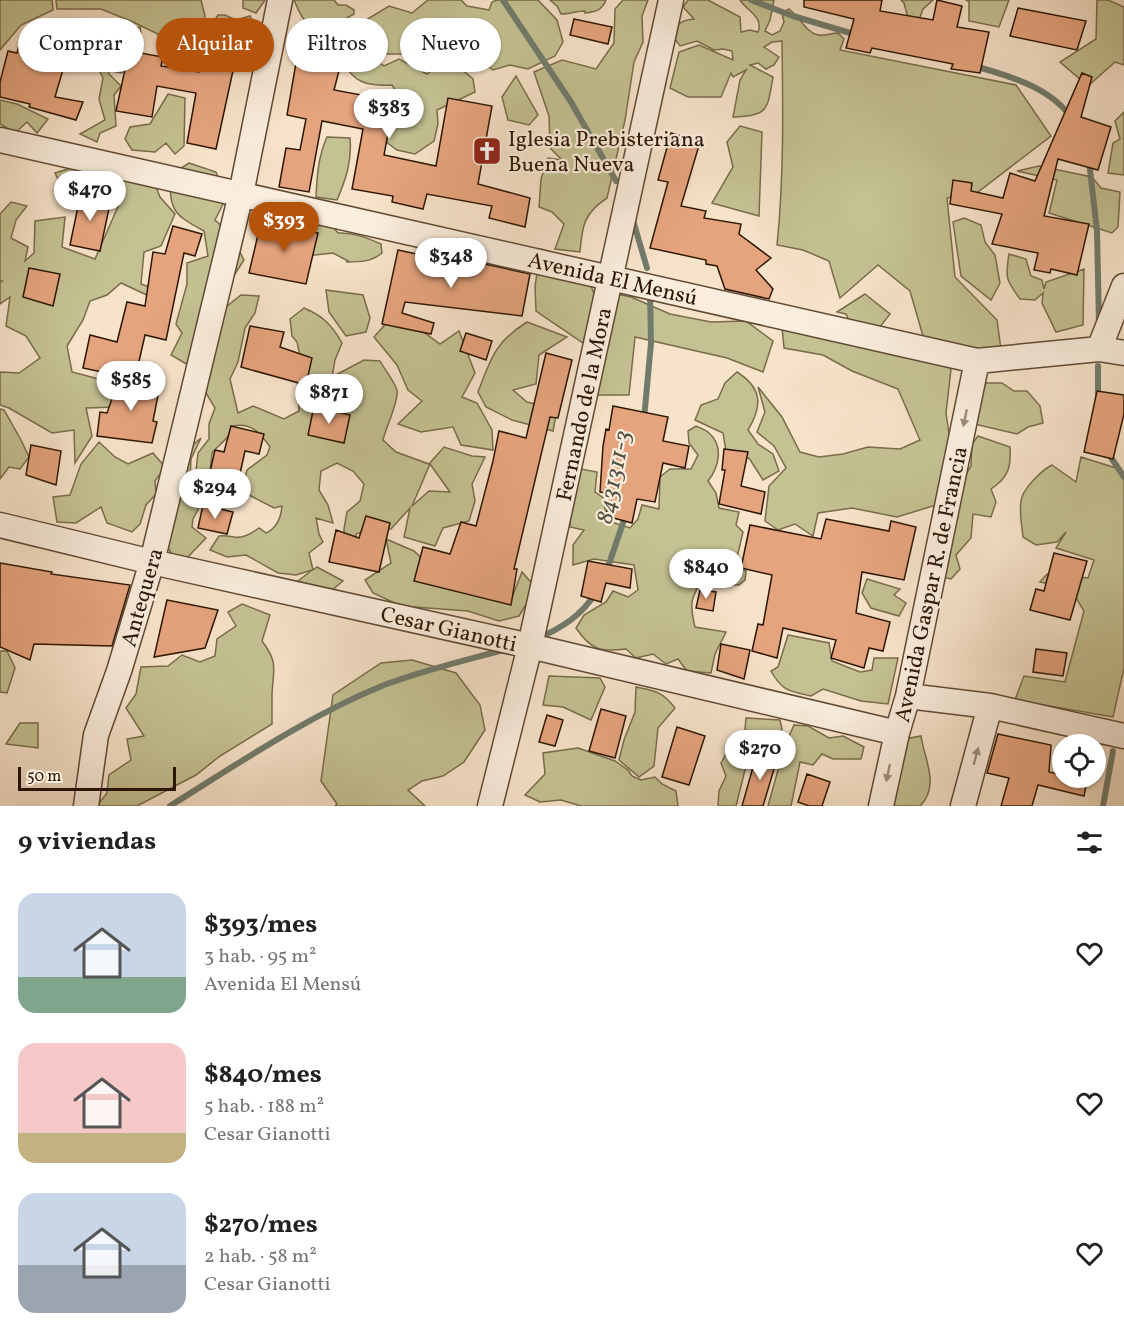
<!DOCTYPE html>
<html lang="es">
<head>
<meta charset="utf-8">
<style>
	body { margin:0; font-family:Vollkorn,serif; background:#f2f2f2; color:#222; height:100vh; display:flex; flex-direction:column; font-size:22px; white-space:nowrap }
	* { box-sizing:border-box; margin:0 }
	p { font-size:20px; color:#767676 }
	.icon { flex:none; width:33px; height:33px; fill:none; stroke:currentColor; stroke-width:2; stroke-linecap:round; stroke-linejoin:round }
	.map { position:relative; height:806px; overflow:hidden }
	.details { display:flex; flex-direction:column; background:#fff; flex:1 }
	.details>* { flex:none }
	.top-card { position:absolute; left:18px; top:18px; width:600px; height:54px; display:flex; gap:12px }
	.controls { position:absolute; left:1052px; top:734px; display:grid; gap:12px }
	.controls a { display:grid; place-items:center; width:54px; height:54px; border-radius:50%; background:#fff; box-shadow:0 2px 4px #0004; font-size:30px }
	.scale { position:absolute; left:18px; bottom:15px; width:158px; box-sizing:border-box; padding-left:6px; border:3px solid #2e1702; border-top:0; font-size:16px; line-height:21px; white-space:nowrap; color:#2e1702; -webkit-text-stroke:4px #faeddd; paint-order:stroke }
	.price { position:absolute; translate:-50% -51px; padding:0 14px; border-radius:21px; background:#fff; color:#222; font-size:20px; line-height:39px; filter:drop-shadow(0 2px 3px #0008) }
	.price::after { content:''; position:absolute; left:50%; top:36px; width:18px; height:14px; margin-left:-9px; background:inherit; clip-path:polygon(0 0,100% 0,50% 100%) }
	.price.on { background:#b45309; color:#fff }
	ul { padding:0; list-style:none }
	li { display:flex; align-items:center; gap:18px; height:150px; padding:0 18px }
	li span { display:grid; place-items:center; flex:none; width:168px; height:120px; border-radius:18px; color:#555 }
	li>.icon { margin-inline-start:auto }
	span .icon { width:72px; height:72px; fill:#fffc; stroke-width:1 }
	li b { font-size:26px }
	h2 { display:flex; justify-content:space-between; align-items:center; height:72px; padding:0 18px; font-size:26px }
	.pill { padding:0 21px; border-radius:27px; background:#fff; box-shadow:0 2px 4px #0004; font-size:21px; line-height:54px }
	.pill.on { background:#b45309; color:#fff }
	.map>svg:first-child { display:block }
	.green { fill:#c4c192; stroke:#796c4a; stroke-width:1.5; fill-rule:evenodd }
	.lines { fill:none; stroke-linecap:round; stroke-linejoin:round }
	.stream { stroke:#717b6c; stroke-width:6 }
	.building { fill:#e6a47e; stroke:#2e1702; stroke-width:1.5 }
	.minor-casing { stroke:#604a34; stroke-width:27 }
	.minor { stroke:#faeddd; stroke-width:24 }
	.oneway { fill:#9e8d7a }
	.labels { text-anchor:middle; stroke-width:4.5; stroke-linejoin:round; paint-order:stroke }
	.poi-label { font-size:22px; fill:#2e1702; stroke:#faeddd; text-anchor:start }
	.street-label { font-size:22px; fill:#2e1702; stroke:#faeddd }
	.water-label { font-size:24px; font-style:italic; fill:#555140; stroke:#faeddd }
</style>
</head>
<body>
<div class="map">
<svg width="1124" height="806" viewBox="0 0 1124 806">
	<rect width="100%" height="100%" fill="#f7e3ca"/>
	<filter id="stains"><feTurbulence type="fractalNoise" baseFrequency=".00333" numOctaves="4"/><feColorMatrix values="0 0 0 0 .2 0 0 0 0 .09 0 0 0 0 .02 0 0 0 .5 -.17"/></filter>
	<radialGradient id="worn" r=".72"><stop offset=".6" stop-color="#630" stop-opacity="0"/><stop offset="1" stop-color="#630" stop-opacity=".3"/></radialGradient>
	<path class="green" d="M0 0H52L53 10 21 25 0 50Z
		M56 0H201L205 16 196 53 163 57 158 34 133 22 101 9H57Z
		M243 0H265L256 13 243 8Z
		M294 0H334L338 5H346L354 10V14C321 31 312 44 294 0Z
		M428 0H461L467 6 489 10 492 2 497 0H538L557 20 563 42 555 56 528 69 510 65 493 70 477 59 472 51C458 49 445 54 431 52L419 65 407 54H373L360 42 366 20 389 6 412 13Z
		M550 0H606C602 10 596 12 585 13V11C576 11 570 14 561 14L557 6Z
		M623 0H648L642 16 643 42 634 62 625 120 607 198C584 213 582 226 580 252L555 249 564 224 552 212 539 207 541 179 548 158 562 160 550 148 549 116 534 72 562 60 596 69 614 43 615 9Z
		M688 0H708L740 17 741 32 750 30 758 32C764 17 747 11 740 0H774L770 20 765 31 772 35 780 31 784 22 782 13 789 9C799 16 807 34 819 35 825 36 831 33 838 33L844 39 840 50 1016 85 1051 136 978 192 947 198 955 277 997 320 1002 357 929 348 951 369 946 413 950 440 936 505 897 517 852 508 818 513 813 536 795 524 778 530 765 521 769 486 786 468 774 446 757 432 765 412 758 387 782 417 800 452 819 457 843 454 868 447 900 449 920 440 898 389 852 371 823 355 784 348 782 327 925 343 910 291 878 265 840 298 829 261 803 250 777 245C784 177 783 109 782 41L772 42 764 47 779 57 774 65 766 69 758 63 750 65 773 77C767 111 769 115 733 117L740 80 746 70 733 77 731 73 721 97H688L670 88 679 52 699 45 733 60 732 51 723 49 714 50 697 41 680 46 675 39 673 30C679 22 684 20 694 19L683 7Z
		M901 0H933L923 9 913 37 904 3Z
		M966 0H1009L999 27 969 21V2Z
		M1097 0H1108L1124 7V65L1115 62 1088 86 1060 62 1096 39Z
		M218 15H225L236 20 250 16 252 20 242 39 213 44 208 30Z
		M140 27 143 47 135 66 121 73 112 71C117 50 115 29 140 27Z
		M71 46 91 55 90 68 71 67Z
		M359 50 384 66 399 59 427 74 447 57 473 79 475 92 437 110 438 124 434 141 415 154 397 150 385 141C397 120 408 108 392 85 368 86 353 84 342 59Z
		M106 53 109 74 121 86 114 95 116 126 100 133 97 142 80 134 105 120 99 99 103 78 97 66Z
		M516 76 538 115 529 125 508 120 502 97Z
		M168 94 185 98 184 146 175 154 166 143 155 152 132 150 125 139 130 127 150 124Z
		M0 100 17 104 48 119 37 133 27 122 15 133 0 124Z
		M1124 112V175L1108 173 1113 143 1120 139 1115 121Z
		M740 126 762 132 759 216 712 203 733 167 727 142Z
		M327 137 350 138C352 161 346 179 337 200L316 197C317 176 318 157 327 137Z
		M189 163 216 172 226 198 215 220 231 235 244 260 226 288 222 325 226 307 241 295 259 296 255 313 245 328 238 362 230 379 238 413 253 406 284 419 299 411 297 377 301 360 297 342 292 336 290 319 304 308C323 316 332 325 342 343L335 360 332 377 364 360 380 361C385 370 394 381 397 390 399 401 386 427 383 440L396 452 429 464 444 447 472 456 485 457 472 484 475 501 469 521 443 528 435 546 404 537 410 508 391 529 373 528 356 534 355 553 344 538V529L347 512 360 501 364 484 353 471 337 463 321 471 319 490 328 505 333 523 316 518 319 534 323 542 309 553 313 570 317 567 343 581 321 599 293 585 312 570 296 575 278 573 246 555 227 557 210 550 219 536C226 535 228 536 234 537 243 539 252 533 259 528L266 533C277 528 281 518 282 506L274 508 249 495 245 478 247 470 267 455 270 447C260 432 250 422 232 426 231 438 219 444 212 453L210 472 200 479 196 471 198 453 209 439V424L215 408 206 393 207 376 171 355 182 333 176 324 187 284V263L208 256 204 231C172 214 170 210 170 175ZM430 464 450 492 429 491 412 506Z
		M1039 166 1092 177 1101 188 1120 192 1118 227 1112 233 1049 213 1057 180 1017 171Z
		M74 167 96 175 130 169 151 174 160 197 175 214 161 246 144 252 141 284 165 293 166 304 121 283 107 295 90 301 83 320 67 346 72 372 106 381 116 407 86 408 92 436 75 463 74 430 52 433 9 408 0 405V372L19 373 40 358 26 336 6 326 10 297 0 304V283L2 281H0V214L11 202 27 206 16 220 11 238 28 247 25 261 34 253 35 221 65 217 62 247 95 259 120 202 86 187 66 195 55 173Z
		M274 213 333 227 338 233C353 232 367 238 381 244L382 253C371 262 360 262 347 262L348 261 333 253 306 256 292 236 289 227 278 221Z
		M964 218 981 225 985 242 995 255 1000 283 991 300 961 276 953 222Z
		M541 249 582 262 596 299 583 343 536 311 535 286Z
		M1009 254 1026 259 1031 276 1042 280 1044 289 1046 282 1084 269 1083 325 1056 332 1042 303 1043 293 1035 300 1020 299C1006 280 1005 278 1009 254Z
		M326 290 363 295 370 318 366 332 346 336 329 312Z
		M617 294 631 297 670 314 711 322 746 321 773 341 763 372 727 358 635 337 629 395H587Z
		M865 294 890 314 877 331 853 330 846 314 837 312Z
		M391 318 422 331 440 344 459 331 475 373 462 397 477 403 492 430 493 450 461 445 453 427 421 432 398 424 422 401 408 390 397 365 374 337Z
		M527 322 567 337 539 355 536 384 513 390 527 402 557 409 553 431 512 420 486 407 478 392C491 358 495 342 527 322Z
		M737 372C762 388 763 405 748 430L758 444 773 454 779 471 763 480 749 458H731L726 451 723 433 695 420 701 405 718 399 725 383Z
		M986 383H1002L1014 391H1027L1040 406 1043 423 1028 427 1017 434 970 423Z
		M0 409 4 410 21 440 29 457 20 469 9 467 0 479Z
		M696 426C700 428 706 430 709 433 724 446 719 467 708 481L716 493 719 508 739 512 736 525 743 532 735 566 746 571 745 580 739 585H726L717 569 714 584 703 577C691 599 689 602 695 627L726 632 715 654 711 673 687 671 678 659 666 664 653 654 636 658 626 649C600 652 591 650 576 628L584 615 606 602 613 591 628 597 638 590 634 565 594 559 573 565V545L584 530 570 527 571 503 581 469 597 472 595 492 605 499V520L630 528 638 519 642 505 659 509 660 477 670 469H691L698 455 689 443 688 431Z
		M978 436 1010 447C1011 467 1009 477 991 489L996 502 991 517 973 514 971 538 956 555 960 569 951 579 942 577 953 500 963 489 964 478 971 466 972 444Z
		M201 438 191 459 190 479 209 488 193 519 192 527 206 538 185 560 174 557 163 541 176 515 169 491 186 451Z
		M99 442 115 457 128 464 153 453 165 467 155 481 156 494 146 505 140 524 132 532 107 523 101 507 76 523 57 522 53 497 70 495 81 464Z
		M1081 457 1119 469 1124 477V668L1113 717 1015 700 1024 676 1065 682 1084 611 1070 588 1040 582 1047 574 1088 578 1094 560 1056 548 1066 532 1057 542 1036 545 1023 537C1022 525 1018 509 1022 497 1026 486 1042 470 1052 465L1076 482Z
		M386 539 414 551 434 570 511 600 522 572 536 588 519 616 499 621 468 611 401 606 373 593 365 580 391 563Z
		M867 579 900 589 894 595 906 603 899 616 871 608 862 593Z
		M242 604 270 615 262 641C279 663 273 670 272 695 272 705 272 714 272 724L220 756 196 775 137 806H97L107 793 109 775 131 760 127 739 144 736 126 708 136 694 141 667 168 666 182 655 200 662 215 656 217 639 236 626 228 612Z
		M788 635 829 643 832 661 860 672 872 670 874 658H898L888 704 861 701 823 689 811 696C789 691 782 691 771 671L778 667Z
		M0 651H7L15 668 7 693 0 692Z
		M412 660 456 673 480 705 485 730 464 762 443 776 422 781 408 790 425 806H335L337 804 321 781 333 695 381 663Z
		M549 676 600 678 605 687 591 720 563 707 543 705Z
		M636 687C655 691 662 691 675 708L658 728 654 766 639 777 619 760 624 740 635 712Z
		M746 718 780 720 782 729 778 737 760 742 748 758 736 806H718L719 791 726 776 721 763 726 754 744 741Z
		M20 723H38V748L6 744Z
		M794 725 808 726 829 738 843 736 864 747 861 759H833L822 754 813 765 800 762 791 806H768L785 745Z
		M921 736C925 761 940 786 920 806H888L905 739Z
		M578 748 615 761 628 770 632 776 641 780 655 777 662 784 676 791 678 806H581L561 800 540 802 525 795 545 774 543 753Z"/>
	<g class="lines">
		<path class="stream" d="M503 0 571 102 616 181
			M751 0 793 16 857 35
			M974 66C1007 75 1049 87 1070 116
			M1089 161 1097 231 1099 324
			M632 217 647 268
			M1098 397V366
			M644 419 651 343 650 291
			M1108 453 1124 477
			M607 570 626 514
			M537 639C561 628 582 616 596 592
			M170 806C239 763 308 716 384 685 424 670 466 660 507 649
			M1103 806 1113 751"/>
	</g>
	<path class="building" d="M804 0H882L880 11 933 20 937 0 962 6 957 27 989 32 980 73 951 69 953 64 872 48 870 53 846 48 854 19 804 7Z
		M1018 8 1086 21 1077 50 1010 36Z
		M574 19 612 27 608 44 570 35Z
		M302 29 347 40 334 90 394 101 384 155 436 166 448 98 492 106 478 184 530 198 525 227 489 218 492 206 427 194 423 209 392 202 393 196 352 189 363 129 322 121 309 192 279 187 286 148 300 150 306 119 287 115 296 63 293 62Z
		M21 38 43 44 40 59 64 66 55 97 83 102 76 120 29 107 30 104 0 97V82L8 51 17 53Z
		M129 51 163 57 161 66 199 72 201 61 234 66 216 149 187 143 196 93 157 86 152 117 116 111Z
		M1082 73 1092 77 1081 117 1111 127 1098 170 1058 159 1044 216 1089 224 1077 275 1051 269 1050 273 1034 270 1038 253 992 244 1002 214 950 204 953 180 972 183 971 191 1003 198 1010 173 1035 181Z
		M671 133 700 142 681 206 706 211 704 218 741 224 739 234 771 258 756 270 773 289 769 299 725 289 717 266 706 264V260L650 248 668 182 658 180Z
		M81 192 111 199 100 251 70 245Z
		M261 222 318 233 306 284 249 273Z
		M173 226 202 234 195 256 184 253 166 340 145 335 135 379 83 368 90 335 117 342 127 302 145 306 153 252 165 254Z
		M398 250 445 260V262L478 270 480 263 530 274 522 316 405 302 402 313 434 323 431 334 382 324Z
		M29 268 60 274 53 306 23 297Z
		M250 326 284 332 280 347 312 358 306 385 241 367Z
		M466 333 492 341 486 360 460 351Z
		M546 353 572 360 558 418 550 417 514 569H517L511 605 414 581 423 547 450 554 461 522 476 526 493 461 499 431 526 438Z
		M120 377 160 385 153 421 157 422 152 443 97 436 100 412 107 413Z
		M1097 391 1124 395V414L1113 459 1084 452Z
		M314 406 350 415 344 443 308 435Z
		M613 406 668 417 663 441 689 446 685 468 663 463 655 502 637 499 632 523 606 516 610 494 600 492 603 446 606 429 609 430Z
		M231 426 264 434 259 454 245 451 239 478 210 472 215 450 224 452Z
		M31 445 61 451 56 485 26 475Z
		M724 449 748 452 741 486 765 492 761 514 719 504 725 470H722Z
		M203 505 233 512 227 534 198 528Z
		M366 516 390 523 379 572 329 562 336 530 359 538Z
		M826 519 889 531 891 521 916 527 904 580 862 572 856 613 890 622 883 651 869 648 864 668 831 658 836 640 783 628 777 658 752 651 758 624 763 625 772 575 741 568 750 525 821 539Z
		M1054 553 1087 561 1070 620 1030 610 1036 589 1044 591Z
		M588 561 632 569 630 588 606 583 601 602 581 596Z
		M0 563 52 572 51 574 130 585 112 646 34 644 30 660 0 647Z
		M700 590 716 592 713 611 696 608Z
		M167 600 218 610 205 648 154 657Z
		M721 644 750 650 744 679 717 670Z
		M1036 649 1067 653 1063 676 1033 672Z
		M601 709 626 716 615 758 589 751Z
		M547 715 563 720 555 746 539 742Z
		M677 727 705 736 689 785 662 777Z
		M998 734 1051 745 1049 772 1062 775V777L1087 781 1084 796 1038 785 1032 806H1001L1009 778 987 773Z
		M757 753 777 759 763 806H742Z
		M807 774 830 782 822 806H809L798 802Z"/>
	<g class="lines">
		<g class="minor-casing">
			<path id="minor" d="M0 140 977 361 1099 349 1124 353
				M1099 349 1124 286
				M0 525 152 562 530 646 897 733
				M908 696 990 706 1124 736
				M86 806 96 735 119 671 152 562 241 194 280 0
				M490 806 530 646 671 0
				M881 806 897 733 908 696 977 361
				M963 806 990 706"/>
		</g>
		<use href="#minor" class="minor"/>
	</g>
	<defs><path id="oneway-solid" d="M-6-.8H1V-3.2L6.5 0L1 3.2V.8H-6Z" transform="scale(1.5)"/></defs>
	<g class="oneway">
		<use href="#oneway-solid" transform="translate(965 418) rotate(102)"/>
		<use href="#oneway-solid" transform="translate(976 756) rotate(-75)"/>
		<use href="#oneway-solid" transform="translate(888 773) rotate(102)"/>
	</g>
	<defs>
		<g id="church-square" transform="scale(1.5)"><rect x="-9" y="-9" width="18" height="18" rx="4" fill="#8f2418" stroke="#faeddd"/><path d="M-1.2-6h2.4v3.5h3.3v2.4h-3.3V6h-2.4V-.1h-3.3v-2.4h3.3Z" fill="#fff"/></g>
	</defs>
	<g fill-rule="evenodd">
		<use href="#church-square" x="487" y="151"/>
	</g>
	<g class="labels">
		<g class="poi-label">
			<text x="508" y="146">Iglesia Prebisteriana<tspan x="508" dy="25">Buena Nueva</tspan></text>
		</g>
		<g class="street-label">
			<text transform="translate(613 278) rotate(13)" y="8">Avenida El Mensú</text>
			<text transform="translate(583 404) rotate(-78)" y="8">Fernando de la Mora</text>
			<text transform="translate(930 584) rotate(-78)" y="8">Avenida Gaspar R. de Francia</text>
			<text transform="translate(141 597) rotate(-74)" y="8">Antequera</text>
			<text transform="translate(449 628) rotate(13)" y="8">Cesar Gianotti</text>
		</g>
		<g class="water-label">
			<text transform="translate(613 477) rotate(-78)" y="8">8431311-3</text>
		</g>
	</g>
	<rect width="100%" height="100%" filter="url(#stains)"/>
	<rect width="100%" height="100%" fill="url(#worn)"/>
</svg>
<div class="controls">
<a><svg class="icon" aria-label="locate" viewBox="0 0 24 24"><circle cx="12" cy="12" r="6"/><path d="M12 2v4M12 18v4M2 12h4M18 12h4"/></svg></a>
</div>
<div class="scale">50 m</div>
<b class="price" style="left:389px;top:140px">$383</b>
<b class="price" style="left:90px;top:222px">$470</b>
<b class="price on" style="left:284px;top:253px">$393</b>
<b class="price" style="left:451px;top:289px">$348</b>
<b class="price" style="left:131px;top:412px">$585</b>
<b class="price" style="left:329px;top:425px">$871</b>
<b class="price" style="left:215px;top:520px">$294</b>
<b class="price" style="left:706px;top:600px">$840</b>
<b class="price" style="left:760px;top:781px">$270</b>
<div class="top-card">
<a class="pill">Comprar</a>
<a class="pill on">Alquilar</a>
<a class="pill">Filtros</a>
<a class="pill">Nuevo</a>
</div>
</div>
<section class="details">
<h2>9 viviendas<svg class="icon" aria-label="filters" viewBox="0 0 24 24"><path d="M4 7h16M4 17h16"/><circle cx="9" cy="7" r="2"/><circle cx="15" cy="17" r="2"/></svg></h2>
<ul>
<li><span style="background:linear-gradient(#c9d6e8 70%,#7fa58c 0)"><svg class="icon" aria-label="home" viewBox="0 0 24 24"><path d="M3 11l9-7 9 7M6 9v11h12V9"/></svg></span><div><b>$393/mes</b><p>3 hab. · 95 m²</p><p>Avenida El Mensú</p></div><svg class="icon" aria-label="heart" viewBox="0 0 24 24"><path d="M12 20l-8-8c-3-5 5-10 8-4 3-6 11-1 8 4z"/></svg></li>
<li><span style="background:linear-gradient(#f6c9c9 75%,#c2b280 0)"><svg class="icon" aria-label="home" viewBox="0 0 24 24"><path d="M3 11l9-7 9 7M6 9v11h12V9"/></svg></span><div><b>$840/mes</b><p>5 hab. · 188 m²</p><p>Cesar Gianotti</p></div><svg class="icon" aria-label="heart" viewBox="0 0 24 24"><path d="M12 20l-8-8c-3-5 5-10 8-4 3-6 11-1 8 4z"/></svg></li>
<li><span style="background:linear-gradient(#c9d6e8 60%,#9aa5b1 0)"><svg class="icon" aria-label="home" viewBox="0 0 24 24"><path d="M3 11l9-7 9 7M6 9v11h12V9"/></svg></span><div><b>$270/mes</b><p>2 hab. · 58 m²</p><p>Cesar Gianotti</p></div><svg class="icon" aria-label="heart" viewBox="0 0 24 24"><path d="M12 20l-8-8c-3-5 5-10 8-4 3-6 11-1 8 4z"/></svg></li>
</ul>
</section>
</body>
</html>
